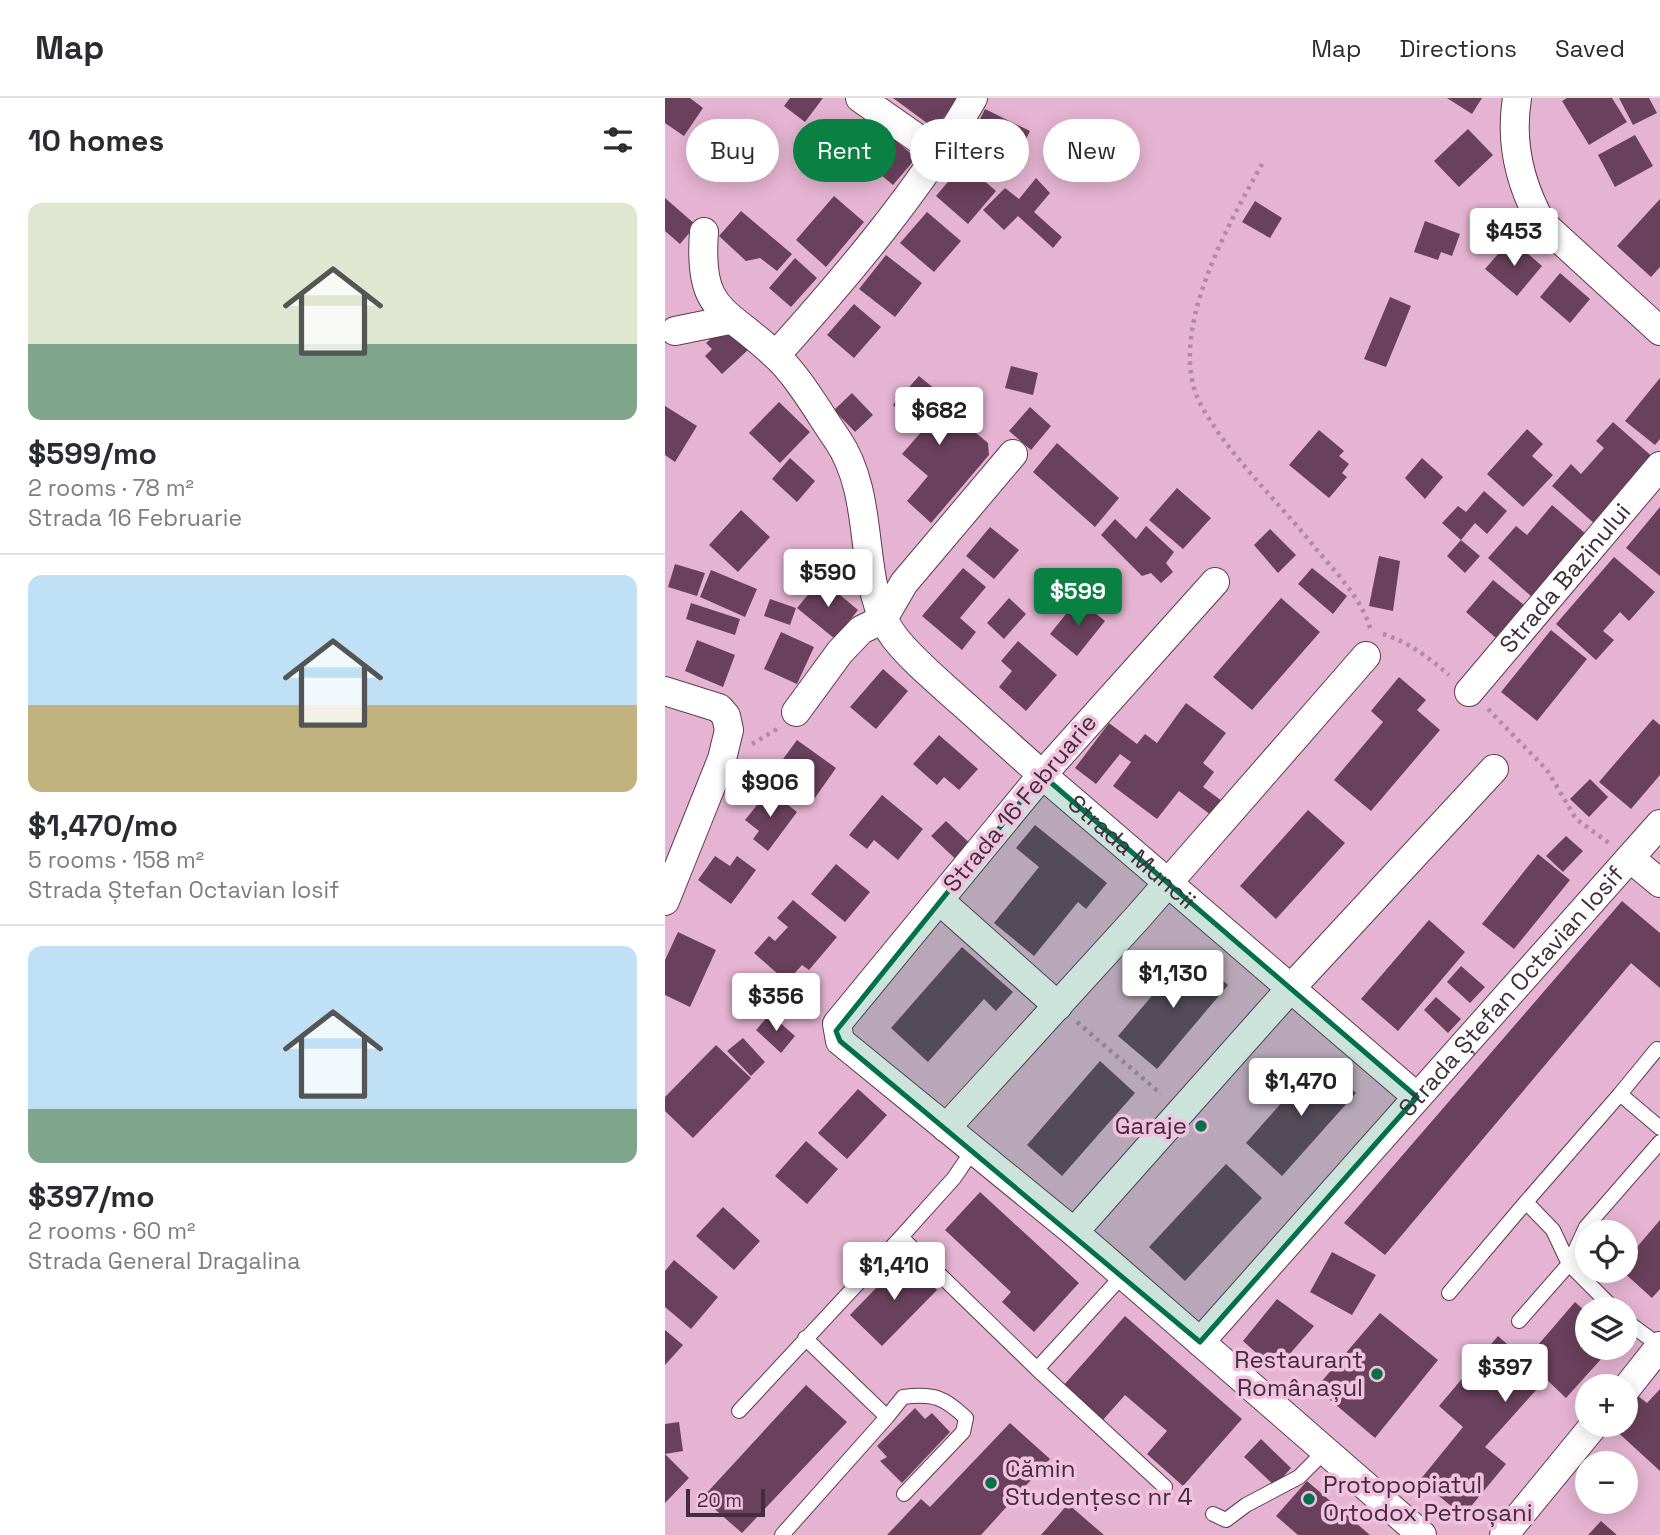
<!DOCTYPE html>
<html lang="en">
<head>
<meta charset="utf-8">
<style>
	body { margin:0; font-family:"Space Grotesk",sans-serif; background:#f7f7f7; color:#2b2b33; height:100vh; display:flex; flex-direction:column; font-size:26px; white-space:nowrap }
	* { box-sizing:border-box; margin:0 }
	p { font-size:23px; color:#7c7c81 }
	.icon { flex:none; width:38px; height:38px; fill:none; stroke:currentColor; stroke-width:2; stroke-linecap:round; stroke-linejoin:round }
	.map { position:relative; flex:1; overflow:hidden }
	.details { display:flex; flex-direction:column; background:#fff; width:665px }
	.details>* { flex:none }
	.guide { position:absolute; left:21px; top:21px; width:665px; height:63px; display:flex; gap:14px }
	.buttons { position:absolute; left:910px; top:1122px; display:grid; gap:14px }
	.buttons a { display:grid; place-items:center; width:63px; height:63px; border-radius:50%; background:#fff; box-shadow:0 4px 18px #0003; font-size:35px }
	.scale { position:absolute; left:21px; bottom:18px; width:79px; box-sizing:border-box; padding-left:7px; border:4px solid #412e3a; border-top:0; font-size:19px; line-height:24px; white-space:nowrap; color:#412e3a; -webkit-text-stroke:5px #f2c1df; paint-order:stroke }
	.price { position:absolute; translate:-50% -60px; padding:0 16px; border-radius:7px; background:#fff; color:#222; font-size:23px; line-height:46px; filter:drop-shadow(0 2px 4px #0008) }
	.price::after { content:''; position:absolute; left:50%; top:42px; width:21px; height:16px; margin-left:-10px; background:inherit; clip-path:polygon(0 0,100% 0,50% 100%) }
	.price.selected { background:#0b8043; color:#fff }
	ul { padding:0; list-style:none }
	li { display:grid; align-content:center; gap:14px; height:371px; padding:0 28px }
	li+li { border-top:2px solid #e1e1e2 }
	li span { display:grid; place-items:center; height:217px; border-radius:14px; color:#555 }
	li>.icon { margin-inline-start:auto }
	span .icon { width:126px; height:126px; fill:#fffc; stroke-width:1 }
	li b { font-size:30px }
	h2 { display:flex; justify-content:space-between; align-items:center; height:84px; padding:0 28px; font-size:30px }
	.tag { padding:0 24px; border-radius:32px; background:#fff; box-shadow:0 4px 18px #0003; font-size:24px; line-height:63px }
	.tag.selected { background:#0b8043; color:#fff }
	header { display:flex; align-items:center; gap:42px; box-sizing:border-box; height:98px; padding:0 35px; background:#fff; border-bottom:2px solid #e1e1e2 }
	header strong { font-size:33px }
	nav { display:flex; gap:38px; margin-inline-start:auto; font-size:24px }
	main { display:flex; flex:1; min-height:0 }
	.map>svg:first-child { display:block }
	.building { fill:#6a415c }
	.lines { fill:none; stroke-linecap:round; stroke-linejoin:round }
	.lane-casing { stroke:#603852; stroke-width:16 }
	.street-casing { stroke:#603852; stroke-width:30 }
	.path { stroke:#b189a2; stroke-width:4.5; stroke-dasharray:3.5 5; stroke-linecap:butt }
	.lane { stroke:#fff; stroke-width:14 }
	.street { stroke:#fff; stroke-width:28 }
	.marked { fill:#00714a; fill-opacity:0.2; stroke:#00714a; stroke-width:5; stroke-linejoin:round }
	.poi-dot { fill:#00714a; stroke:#f2c1df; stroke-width:2.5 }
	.labels { text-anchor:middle; stroke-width:7; stroke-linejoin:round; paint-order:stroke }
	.street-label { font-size:24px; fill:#412e3a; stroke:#f2c1df }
	.poi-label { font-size:24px; fill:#412e3a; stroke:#f2c1df; text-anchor:end }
</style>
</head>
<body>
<header>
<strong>Map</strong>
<nav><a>Map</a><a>Directions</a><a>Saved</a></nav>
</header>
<main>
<section class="details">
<h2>10 homes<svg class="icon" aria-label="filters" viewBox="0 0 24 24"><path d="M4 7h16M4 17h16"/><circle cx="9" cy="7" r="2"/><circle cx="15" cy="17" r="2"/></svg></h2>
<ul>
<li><span style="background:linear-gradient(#dfe7d0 65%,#7fa58c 0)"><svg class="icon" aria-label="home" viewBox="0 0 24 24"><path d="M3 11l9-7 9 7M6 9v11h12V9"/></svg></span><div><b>$599/mo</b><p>2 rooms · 78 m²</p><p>Strada 16 Februarie</p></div></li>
<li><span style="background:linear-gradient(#bfe0f5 60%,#c2b280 0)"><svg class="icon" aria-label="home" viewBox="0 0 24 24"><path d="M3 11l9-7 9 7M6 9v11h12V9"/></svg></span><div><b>$1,470/mo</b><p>5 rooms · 158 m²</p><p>Strada Ștefan Octavian Iosif</p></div></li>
<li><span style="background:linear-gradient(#bfe0f5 75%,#7fa58c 0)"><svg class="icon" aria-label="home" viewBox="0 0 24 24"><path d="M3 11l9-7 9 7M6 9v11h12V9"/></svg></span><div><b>$397/mo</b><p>2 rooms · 60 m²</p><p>Strada General Dragalina</p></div></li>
</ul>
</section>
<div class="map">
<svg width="995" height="1437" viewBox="0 0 995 1437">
	<rect width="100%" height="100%" fill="#e5b4d2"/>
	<path class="building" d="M0 0H25L38 10 19 38 0 25Z
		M125 0H158L140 24 119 8Z
		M228 0H293L270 31Z
		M782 0H817L807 16Z
		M902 0H947L962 24 924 47 897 3Z
		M954 0H984L992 15 968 27Z
		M320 11 365 33 344 76 299 54Z
		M215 29 251 60 228 87 192 57Z
		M803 31 828 57 794 89 769 63Z
		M970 37 988 68 950 89 933 57Z
		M299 65 331 93 303 126 271 98Z
		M371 80 385 95 369 114 397 139 388 150 353 118 339 132 318 112 340 90 354 101Z
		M169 98 199 124 161 169 131 142Z
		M0 100 31 127 15 146 0 133Z
		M995 101V169L986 179 952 148Z
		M590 103 617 120 605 140 577 124Z
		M76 113 127 156 112 173 95 160 81 163 54 138Z
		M262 114 296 143 269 174 235 145Z
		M760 123 795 136 787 158 776 154 773 162 749 154Z
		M846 141 877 168 852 198 820 171Z
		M221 157 257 185 230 219 194 191Z
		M130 160 152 180 126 209 104 190Z
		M895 175 925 201 905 225 875 199Z
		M725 199 746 208 721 269 699 261Z
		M189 206 216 229 189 260 162 237Z
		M61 227 83 252 57 276 40 258 47 251 41 245Z
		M346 268 373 275 368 297 340 290Z
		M254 278 294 311 297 323 323 345 324 357 266 425 242 403 263 378 237 356 257 333 228 307Z
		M995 280V341L990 347 960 323Z
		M187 295 208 317 190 334 169 312Z
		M114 304 145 334 115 365 84 335Z
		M0 308 32 328 10 364 0 357Z
		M365 309 386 328 366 352 344 333Z
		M948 324 990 361 931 427 887 388 906 366 916 376 939 350 931 343Z
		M862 331 878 346 867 358 888 377 858 409 822 376Z
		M654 332 679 353 674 358 684 366 677 375 682 379 664 400 624 367Z
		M392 345 454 400 430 429 368 374Z
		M125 360 150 383 132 404 107 381Z
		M757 360 778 379 760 401 740 380Z
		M512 390 546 420 518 451 484 422Z
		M819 393 842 413 822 436 810 425 796 442 777 425 793 408 801 414Z
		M887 407 921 436 867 499 823 460 851 428 862 437Z
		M995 409V478L961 450Z
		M76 412 105 439 73 474 44 447Z
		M450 421 471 441 481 428 509 454 501 465 508 474 496 485 486 475 477 478 436 437Z
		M325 429 354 452 329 481 301 458Z
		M605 431 631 457 613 475 589 447Z
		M796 442 815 458 800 475 782 458Z
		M714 458 735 463 728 513 704 508Z
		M949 459 990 494 964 523 955 514 938 533 949 542 931 562 891 526Z
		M10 466 40 475 32 498 3 489Z
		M298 470 321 489 295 520 311 534 297 552 257 518Z
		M647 470 682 498 668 516 633 486Z
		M46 472 92 491 80 519 35 499Z
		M156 481 193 512 170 541 132 510Z
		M828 482 859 507 831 540 801 514Z
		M344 500 361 516 339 541 322 525Z
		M616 500 655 534 587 612 548 579Z
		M105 501 131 510 125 527 99 518Z
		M413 501 440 523 412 558 385 536Z
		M26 505 75 521 70 537 21 521Z
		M886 532 922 561 872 623 836 594Z
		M116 534 149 549 132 586 99 571Z
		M32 542 70 557 58 589 20 573Z
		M353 543 392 577 361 613 334 589 347 573 336 563Z
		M218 571 243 593 211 631 185 609Z
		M734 579 761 602 752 612 775 632 706 713 669 682 718 624 706 613Z
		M521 605 561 635 538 665 549 674 538 689 557 703 546 717 514 693 492 721 448 688 466 664 455 656 431 686 410 670 444 625 472 646 480 636 492 645Z
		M988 621 995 627V677L966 711 934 684Z
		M274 637 313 671 294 692 279 679 272 687 248 666Z
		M132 642 171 670 147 704 107 676Z
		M925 681 943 699 924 719 905 701Z
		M104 692 132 714 103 753 88 741 94 733 80 722Z
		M217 697 258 731 233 762 209 742 202 751 184 737Z
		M643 712 680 745 611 821 575 788Z
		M281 723 310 750 296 766 266 738Z
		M370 727 442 785 421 811 413 804 369 858 329 825 374 769 351 750Z
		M901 738 918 753 898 774 881 758Z
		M873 756 905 782 849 851 817 826Z
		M50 758 65 768 72 758 91 772 66 806 33 782Z
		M171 766 205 794 180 824 146 796Z
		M128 802 172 839 144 872 137 867 122 884 89 855 104 838 110 843 123 829 112 820Z
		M957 803 995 835V890L966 865 720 1157 679 1125Z
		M764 822 800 854 733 933 696 901Z
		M13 834 51 852 25 909 0 897V862Z
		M297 849 348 894 331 913 319 901 263 964 226 930Z
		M524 854 563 887 492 971 453 938Z
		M796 868 820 889 805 905 782 884Z
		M771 899 796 921 783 935 759 912Z
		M105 916 130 938 116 955 91 932Z
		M78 940 100 964 86 978 62 953Z
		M51 947 86 980 28 1040 0 1013V999Z
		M654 962 691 995 617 1078 581 1045Z
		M435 963 470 995 397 1078 362 1047Z
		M193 991 222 1017 182 1061 153 1035Z
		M141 1043 173 1071 142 1106 110 1078Z
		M561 1066 597 1100 520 1183 484 1149Z
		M315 1094 414 1185 369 1234 337 1204 346 1194 280 1132Z
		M58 1109 95 1143 69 1172 31 1138Z
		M995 1122V1191L987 1200 956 1172H961V1162Z
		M667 1154 711 1177 687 1217 645 1194Z
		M240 1160 272 1192 217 1248 185 1217Z
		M9 1162 53 1199 26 1231 0 1209V1173Z
		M612 1201 649 1228 616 1266 602 1254 597 1260 578 1243Z
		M910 1204 922 1215V1250H946L901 1300 881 1281 820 1349 841 1366 798 1418 755 1382 798 1329 774 1308 833 1238 860 1262Z
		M715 1215 773 1262 710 1340 651 1290Z
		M460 1218 577 1321 518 1388 482 1356 502 1333 460 1297 437 1323 398 1288Z
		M0 1232 18 1247 0 1267Z
		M141 1287 182 1324 77 1435 37 1400Z
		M995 1291V1373L946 1328 961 1326V1312L973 1298 982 1305Z
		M250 1310 260 1321 267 1315 285 1334 237 1385 215 1363 222 1359 212 1348Z
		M14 1324 18 1353 0 1356V1326Z
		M345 1325 385 1361 316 1437H222L256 1401 265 1409Z
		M596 1341 626 1370 610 1388 579 1359Z
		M0 1356 24 1380 0 1405Z
		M642 1383 705 1437H633L611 1418Z
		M403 1406 439 1437H376Z
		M936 1423 952 1437H923Z"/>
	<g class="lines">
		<g class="lane-casing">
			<path id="lane" d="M992 951 955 996 995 1030
				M861 1104 955 996
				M236 1139 372 1271 458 1177
				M904 1166 921 1129 995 1044
				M784 1195 861 1104 888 1132 904 1166
				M854 1223 904 1166 949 1211
				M961 1223 995 1248
				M372 1271 500 1389
				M74 1313 236 1139 289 1080 308 1052
				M222 1319 238 1299C268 1295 279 1299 301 1320L298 1334 239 1396
				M548 1416 561 1422 581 1407 634 1379 660 1353
				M117 1437 222 1319 140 1240"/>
		</g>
		<g class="street-casing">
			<g id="street">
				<path d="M195 0 272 54"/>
				<path d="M852 0C845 43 855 86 876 124L995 233"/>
				<path id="s1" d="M39 134C33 214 59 209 109 256 132 276 154 315 172 341 214 402 190 489 230 540 249 564 274 584 297 605 332 636 366 668 402 698 518 799 635 899 752 999"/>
				<path d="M10 233 64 222"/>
				<path d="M111 257C182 178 255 92 308 0"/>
				<path d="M550 484 377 677 172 926 175 943 409 1134 757 1437"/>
				<path d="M0 593 54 610 61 618 64 632 57 661 0 803"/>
				<path id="s2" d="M804 594 995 368"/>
				<path d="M131 614 175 554 196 532 218 521 239 485 348 356"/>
				<path d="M965 760 995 785"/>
				<path d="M274 802 393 908"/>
				<path d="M281 1030 474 818 701 558"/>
				<path d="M409 1134 625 891 829 671"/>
				<path id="s3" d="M535 1244 995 726"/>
				<path d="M961 1291 995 1248"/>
				<path d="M839 1437 930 1326"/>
			</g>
		</g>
		<path class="path" d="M597 66C563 127 498 240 537 309 566 360 611 401 647 446 668 472 697 499 706 533
			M718 536C744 544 764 560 784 577
			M823 611 882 672 911 721 944 745
			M87 646 112 631
			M412 924 496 996"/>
		<use href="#lane" class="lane"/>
		<use href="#street" class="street"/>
	</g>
	<path class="marked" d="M377 677 752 999 535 1244 175 943 171 933Z"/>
	<g class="poi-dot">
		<circle cx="536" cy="1028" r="7"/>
		<circle cx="712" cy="1276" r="7"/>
		<circle cx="326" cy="1385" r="7"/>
		<circle cx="644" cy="1401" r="7"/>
	</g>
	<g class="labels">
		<g class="street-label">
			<text dy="8" stroke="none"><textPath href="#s2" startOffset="149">Strada Bazinului</textPath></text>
			<text transform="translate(355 705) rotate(-50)" y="8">Strada 16 Februarie</text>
			<text dy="8" stroke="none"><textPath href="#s1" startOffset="786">Strada Muncii</textPath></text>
			<text dy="8" stroke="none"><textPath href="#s3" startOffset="469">Strada Ștefan Octavian Iosif</textPath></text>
		</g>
		<g class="poi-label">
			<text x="522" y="1036">Garaje</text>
			<text x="698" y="1270">Restaurant<tspan x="698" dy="28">Românașul</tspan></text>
			<text x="340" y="1379" text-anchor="start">Cămin<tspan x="340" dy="28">Studențesc nr 4</tspan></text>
			<text x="658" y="1395" text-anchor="start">Protopopiatul<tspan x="658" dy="28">Ortodox Petroșani</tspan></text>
		</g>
	</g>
</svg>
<div class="buttons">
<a><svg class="icon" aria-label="locate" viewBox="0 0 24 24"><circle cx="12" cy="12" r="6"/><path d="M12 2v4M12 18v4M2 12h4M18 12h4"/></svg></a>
<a><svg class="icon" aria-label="layers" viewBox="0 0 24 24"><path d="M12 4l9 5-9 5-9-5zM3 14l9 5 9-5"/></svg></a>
<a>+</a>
<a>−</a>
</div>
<div class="scale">20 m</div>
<b class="price" style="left:849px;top:170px">$453</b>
<b class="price" style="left:274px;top:349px">$682</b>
<b class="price" style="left:163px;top:511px">$590</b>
<b class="price selected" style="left:413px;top:530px">$599</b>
<b class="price" style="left:105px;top:721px">$906</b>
<b class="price" style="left:508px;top:912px">$1,130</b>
<b class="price" style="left:111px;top:935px">$356</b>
<b class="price" style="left:636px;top:1020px">$1,470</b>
<b class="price" style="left:229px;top:1204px">$1,410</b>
<b class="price" style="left:840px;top:1306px">$397</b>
<div class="guide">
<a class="tag">Buy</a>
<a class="tag selected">Rent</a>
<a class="tag">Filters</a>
<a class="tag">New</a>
</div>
</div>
</main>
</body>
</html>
